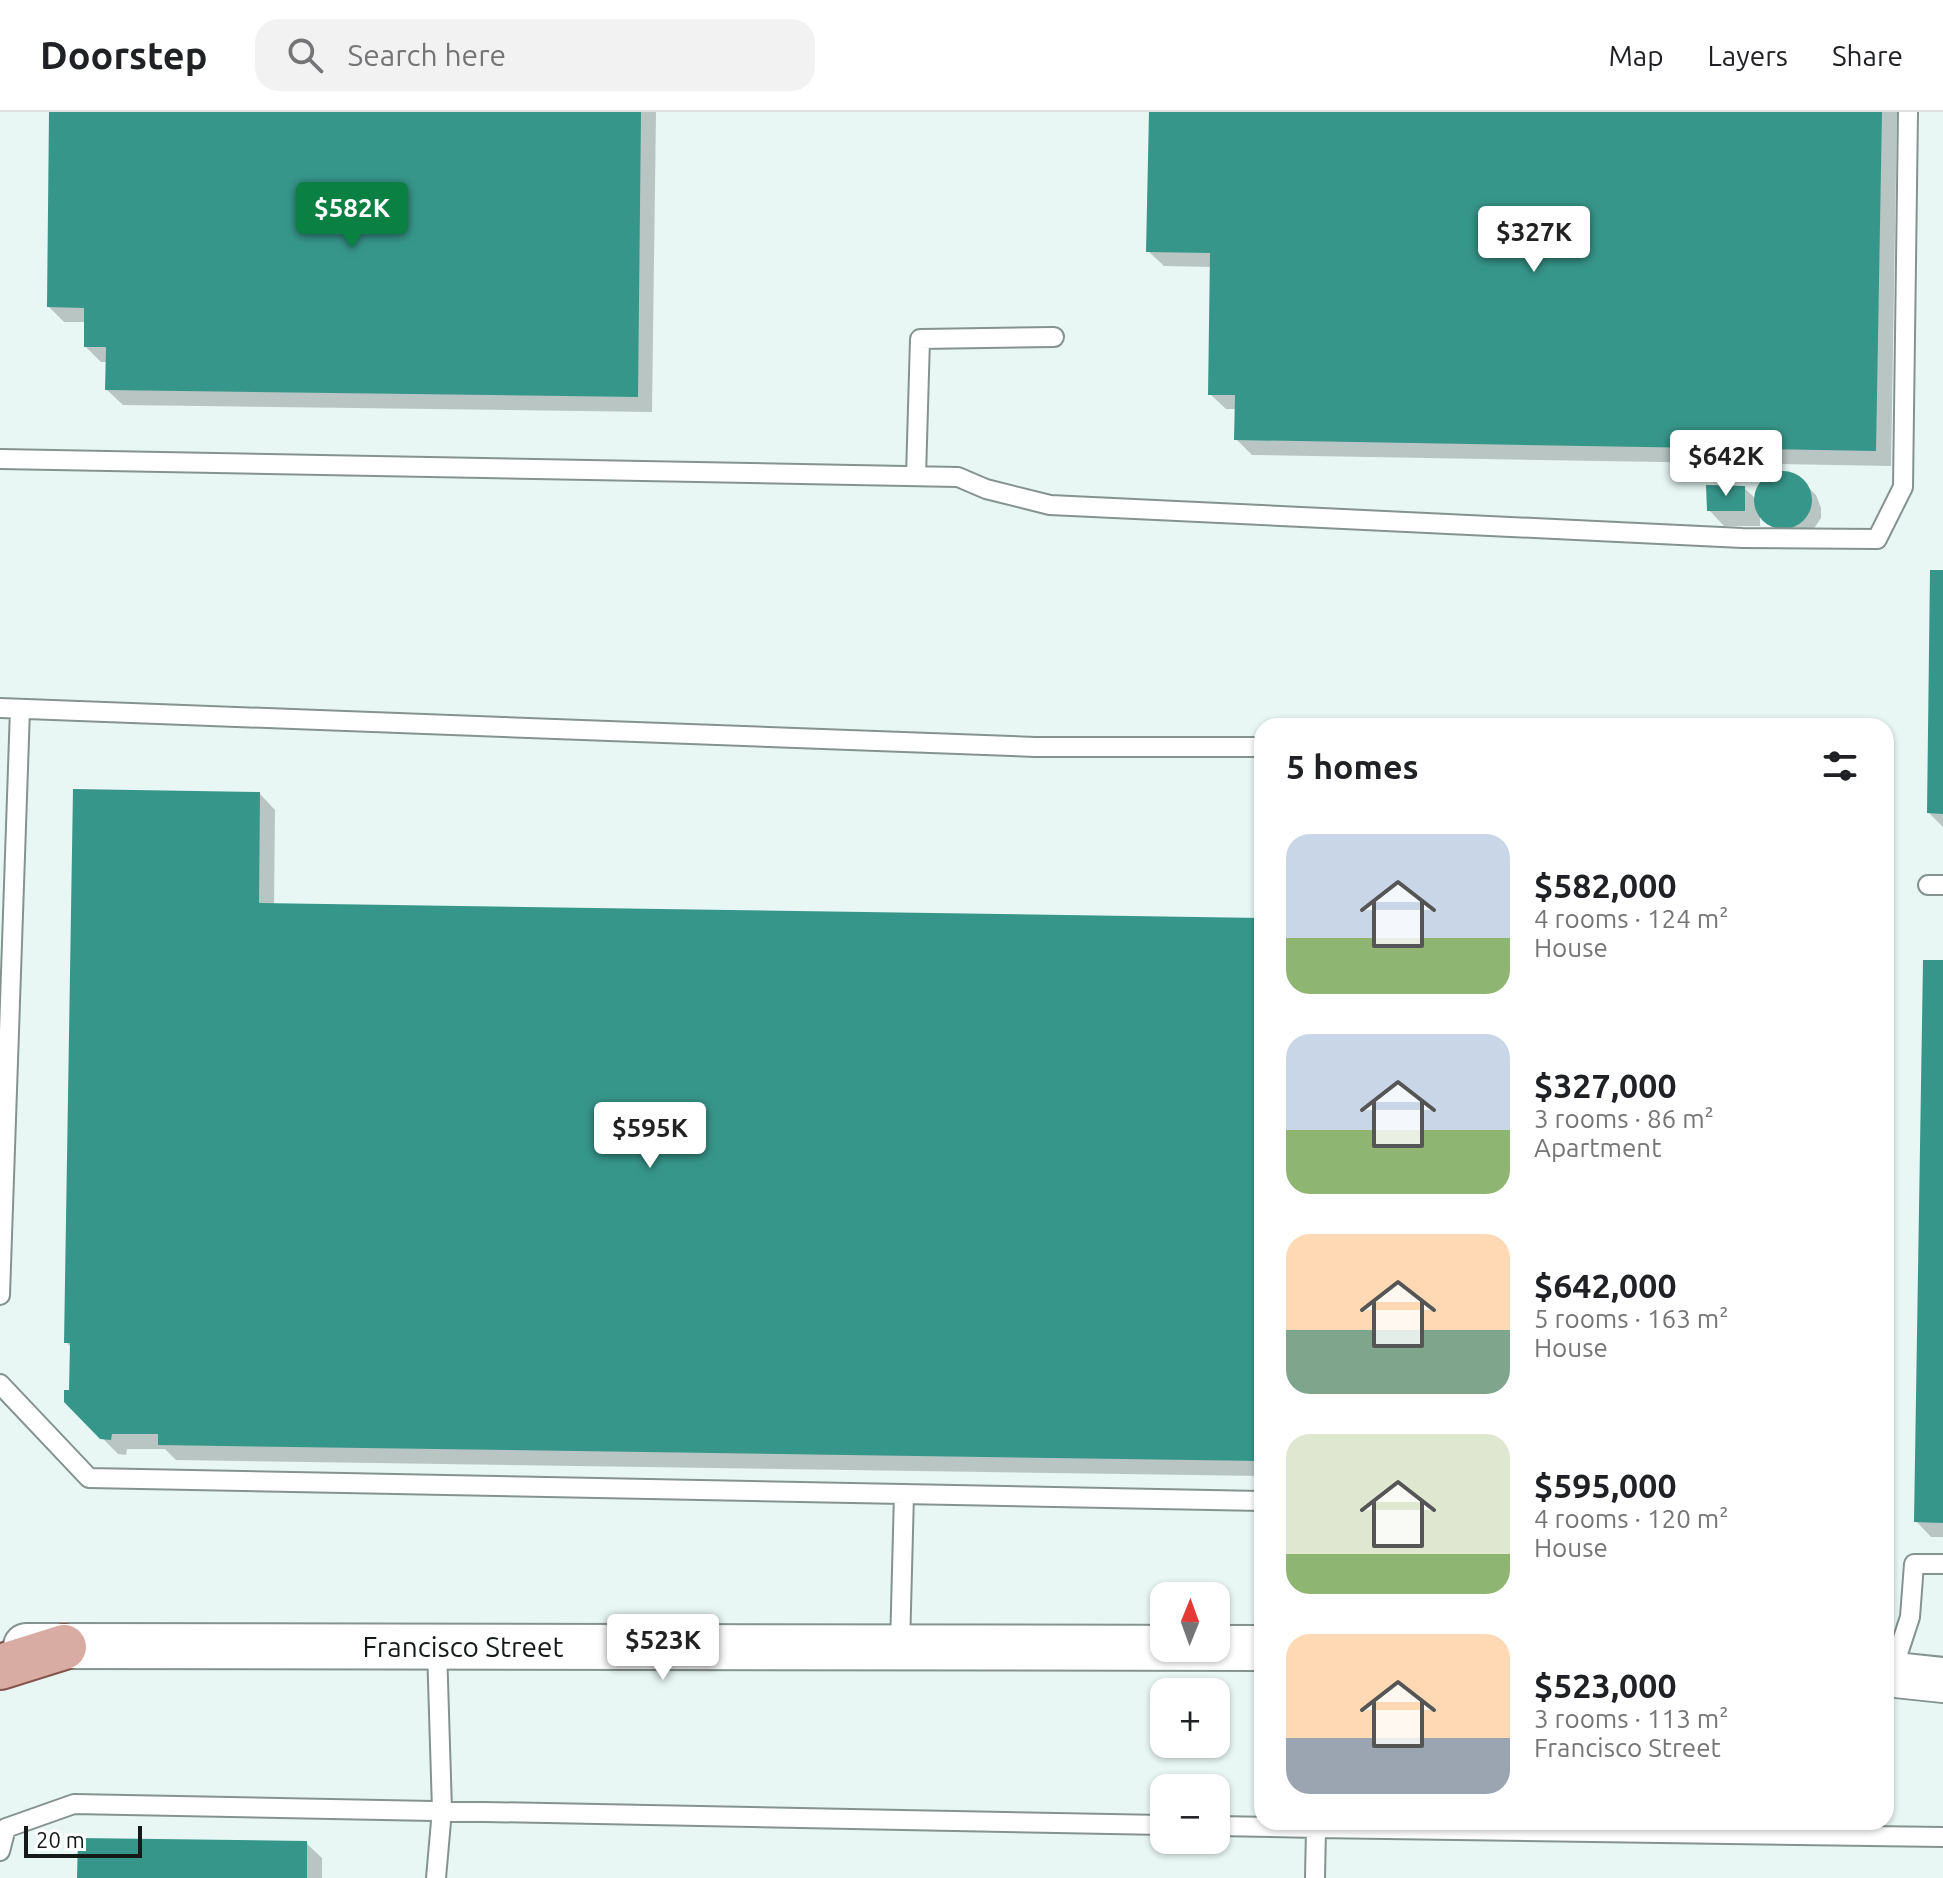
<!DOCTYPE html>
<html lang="en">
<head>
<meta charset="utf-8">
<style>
	body { margin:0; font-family:Ubuntu,sans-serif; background:#f2f2f2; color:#202124; height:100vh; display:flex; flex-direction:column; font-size:30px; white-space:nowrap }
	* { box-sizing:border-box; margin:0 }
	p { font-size:26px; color:#757577 }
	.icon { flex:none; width:44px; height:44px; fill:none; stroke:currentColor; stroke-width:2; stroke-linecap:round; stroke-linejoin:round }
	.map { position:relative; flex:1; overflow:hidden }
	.panel { position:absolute; left:1254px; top:606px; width:640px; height:1112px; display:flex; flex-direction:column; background:#fff; border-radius:24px; box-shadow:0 2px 6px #0004 }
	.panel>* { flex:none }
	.needle { width:52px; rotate:1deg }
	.buttons { position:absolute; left:1150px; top:1470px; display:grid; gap:16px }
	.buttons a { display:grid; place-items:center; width:80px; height:80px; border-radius:16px; background:#fff; box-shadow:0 2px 6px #0004; font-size:40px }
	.scale { position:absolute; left:24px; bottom:20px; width:118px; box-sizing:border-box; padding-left:8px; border:4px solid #151a19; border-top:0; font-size:22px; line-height:28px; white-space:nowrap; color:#151a19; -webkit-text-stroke:6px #fff; paint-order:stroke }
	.price { position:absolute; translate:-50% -68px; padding:0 18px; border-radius:8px; background:#fff; color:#222; font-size:26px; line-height:52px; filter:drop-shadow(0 2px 4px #0008) }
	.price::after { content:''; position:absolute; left:50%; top:48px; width:24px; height:18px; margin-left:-12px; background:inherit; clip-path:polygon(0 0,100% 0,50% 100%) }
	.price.on { background:#0b8043; color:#fff }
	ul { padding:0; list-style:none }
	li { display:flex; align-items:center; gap:24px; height:200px; padding:0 32px }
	li span { display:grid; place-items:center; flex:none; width:224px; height:160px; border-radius:24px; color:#555 }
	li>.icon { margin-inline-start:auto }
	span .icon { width:96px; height:96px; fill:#fffc; stroke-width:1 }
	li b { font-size:34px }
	h2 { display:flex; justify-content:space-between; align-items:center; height:96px; padding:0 32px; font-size:34px }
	header { display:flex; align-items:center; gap:48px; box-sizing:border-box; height:112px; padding:0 40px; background:#fff; border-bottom:2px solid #e0e0e0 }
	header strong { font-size:38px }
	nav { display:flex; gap:44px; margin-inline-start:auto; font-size:28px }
	.search { width:560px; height:72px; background:#f2f2f2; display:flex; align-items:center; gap:20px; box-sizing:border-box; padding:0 28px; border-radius:24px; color:#757577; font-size:30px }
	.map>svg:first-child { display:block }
	.shadow { fill:#0003 }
	.building { fill:#37968a }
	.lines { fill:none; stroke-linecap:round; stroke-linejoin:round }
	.service-casing { stroke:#859390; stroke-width:22 }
	.tertiary-casing { stroke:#859390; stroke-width:48 }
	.primary-casing { stroke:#84554b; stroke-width:48 }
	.service { stroke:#fff; stroke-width:18 }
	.tertiary { stroke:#fff; stroke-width:44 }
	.primary { stroke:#d9aca3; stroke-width:44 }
	.labels { text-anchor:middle; stroke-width:8; stroke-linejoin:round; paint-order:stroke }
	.street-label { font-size:28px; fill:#151a19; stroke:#fff }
</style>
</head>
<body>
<header>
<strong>Doorstep</strong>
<div class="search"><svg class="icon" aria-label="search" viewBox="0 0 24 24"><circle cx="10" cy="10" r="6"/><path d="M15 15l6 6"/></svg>Search here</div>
<nav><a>Map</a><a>Layers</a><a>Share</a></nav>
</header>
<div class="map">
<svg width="1943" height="1766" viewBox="0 0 1943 1766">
	<rect width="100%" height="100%" fill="#e8f7f4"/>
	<path class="shadow" d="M51 0H656L652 300 123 293 107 278 108 250H101L86 235V210H64L48 194Z
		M1151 0H1897L1891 354 1252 343 1236 327 1237 297H1226L1210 282 1212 155 1164 154 1148 139Z
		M1785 361 1798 365 1816 383 1821 396V406L1811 421 1788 426 1760 402V414H1724L1709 398 1744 376 1756 387 1758 377 1767 366Z
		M1943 460V715L1929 701Z
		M260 682 275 698 274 793 1262 808V1364L176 1348 165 1337H127L126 1343 118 1342 66 1289 71 1280 72 1236 66 1230Z
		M1943 850V1425H1931L1916 1409Z
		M306 1731 322 1746V1766H79Z"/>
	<path class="building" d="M49 0H641L638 285 105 278 106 235H84V196L47 195Z
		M1149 0H1882L1876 339 1234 328 1235 283H1208L1210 141 1146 140Z
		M1754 388a29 29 0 1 1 58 0a29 29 0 1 1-58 0Z
		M1706 373 1745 374V399H1707Z
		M1930 458H1943V702L1927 701Z
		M73 677 260 680 259 791 1262 806V1349L158 1333V1322H112L111 1328 100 1327 64 1290V1278H69L70 1231H64Z
		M1923 848H1943V1411L1914 1410Z
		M78 1726 307 1729V1766H77Z"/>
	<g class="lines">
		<g class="service-casing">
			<path id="service" d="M0 347 958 365 986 377 1050 393 1742 426 1877 427 1903 375 1908 0
				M916 364 920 227 1054 225
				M0 596 1035 635H1262
				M1928 773H1943
				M0 1183 20 597
				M0 1272 89 1366 1262 1389
				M900 1535 904 1382
				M1891 1563 1910 1505 1914 1452H1943
				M1216 1714 1316 1716V1710
				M0 1739 6 1716 74 1692 1164 1713
				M436 1766 442 1698 437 1536
				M1315 1766 1316 1716 1943 1725"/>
		</g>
		<g class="tertiary-casing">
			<path id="tertiary" d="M26 1534 1262 1536
				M1886 1562 1943 1568"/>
		</g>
		<g class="primary-casing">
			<path id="primary" d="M0 1555 64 1535"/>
		</g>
		<use href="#service" class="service"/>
		<use href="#tertiary" class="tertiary"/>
		<use href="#primary" class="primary"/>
	</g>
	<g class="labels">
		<g class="street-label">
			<text x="463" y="1545">Francisco Street</text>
		</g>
	</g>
</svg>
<div class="buttons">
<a><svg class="needle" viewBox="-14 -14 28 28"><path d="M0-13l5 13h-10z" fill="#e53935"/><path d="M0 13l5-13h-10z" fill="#757577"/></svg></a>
<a>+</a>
<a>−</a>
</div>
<div class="scale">20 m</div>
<b class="price on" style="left:352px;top:138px">$582K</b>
<b class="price" style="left:1534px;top:162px">$327K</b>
<b class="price" style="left:1726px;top:386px">$642K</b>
<b class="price" style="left:650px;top:1058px">$595K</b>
<b class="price" style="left:663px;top:1570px">$523K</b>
<section class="panel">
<h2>5 homes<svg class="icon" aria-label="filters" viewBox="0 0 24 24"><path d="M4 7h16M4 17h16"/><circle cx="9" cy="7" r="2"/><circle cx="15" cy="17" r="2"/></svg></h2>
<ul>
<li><span style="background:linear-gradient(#c9d6e8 65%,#8fb573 0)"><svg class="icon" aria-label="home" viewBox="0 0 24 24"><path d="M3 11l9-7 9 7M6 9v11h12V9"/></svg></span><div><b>$582,000</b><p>4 rooms · 124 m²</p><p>House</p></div></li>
<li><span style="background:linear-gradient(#c9d6e8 60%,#8fb573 0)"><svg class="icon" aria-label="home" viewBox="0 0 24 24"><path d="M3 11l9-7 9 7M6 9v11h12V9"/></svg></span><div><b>$327,000</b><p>3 rooms · 86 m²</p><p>Apartment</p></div></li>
<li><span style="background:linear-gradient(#ffd9b3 60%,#7fa58c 0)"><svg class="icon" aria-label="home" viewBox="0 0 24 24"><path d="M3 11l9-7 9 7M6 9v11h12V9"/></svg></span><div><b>$642,000</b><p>5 rooms · 163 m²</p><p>House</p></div></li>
<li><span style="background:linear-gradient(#dfe7d0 75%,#8fb573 0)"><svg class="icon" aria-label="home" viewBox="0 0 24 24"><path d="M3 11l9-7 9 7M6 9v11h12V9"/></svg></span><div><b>$595,000</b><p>4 rooms · 120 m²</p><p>House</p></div></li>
<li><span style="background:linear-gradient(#ffd9b3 65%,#9aa5b1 0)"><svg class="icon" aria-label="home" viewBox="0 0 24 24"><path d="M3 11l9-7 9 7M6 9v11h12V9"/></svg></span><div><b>$523,000</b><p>3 rooms · 113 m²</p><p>Francisco Street</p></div></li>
</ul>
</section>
</div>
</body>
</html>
